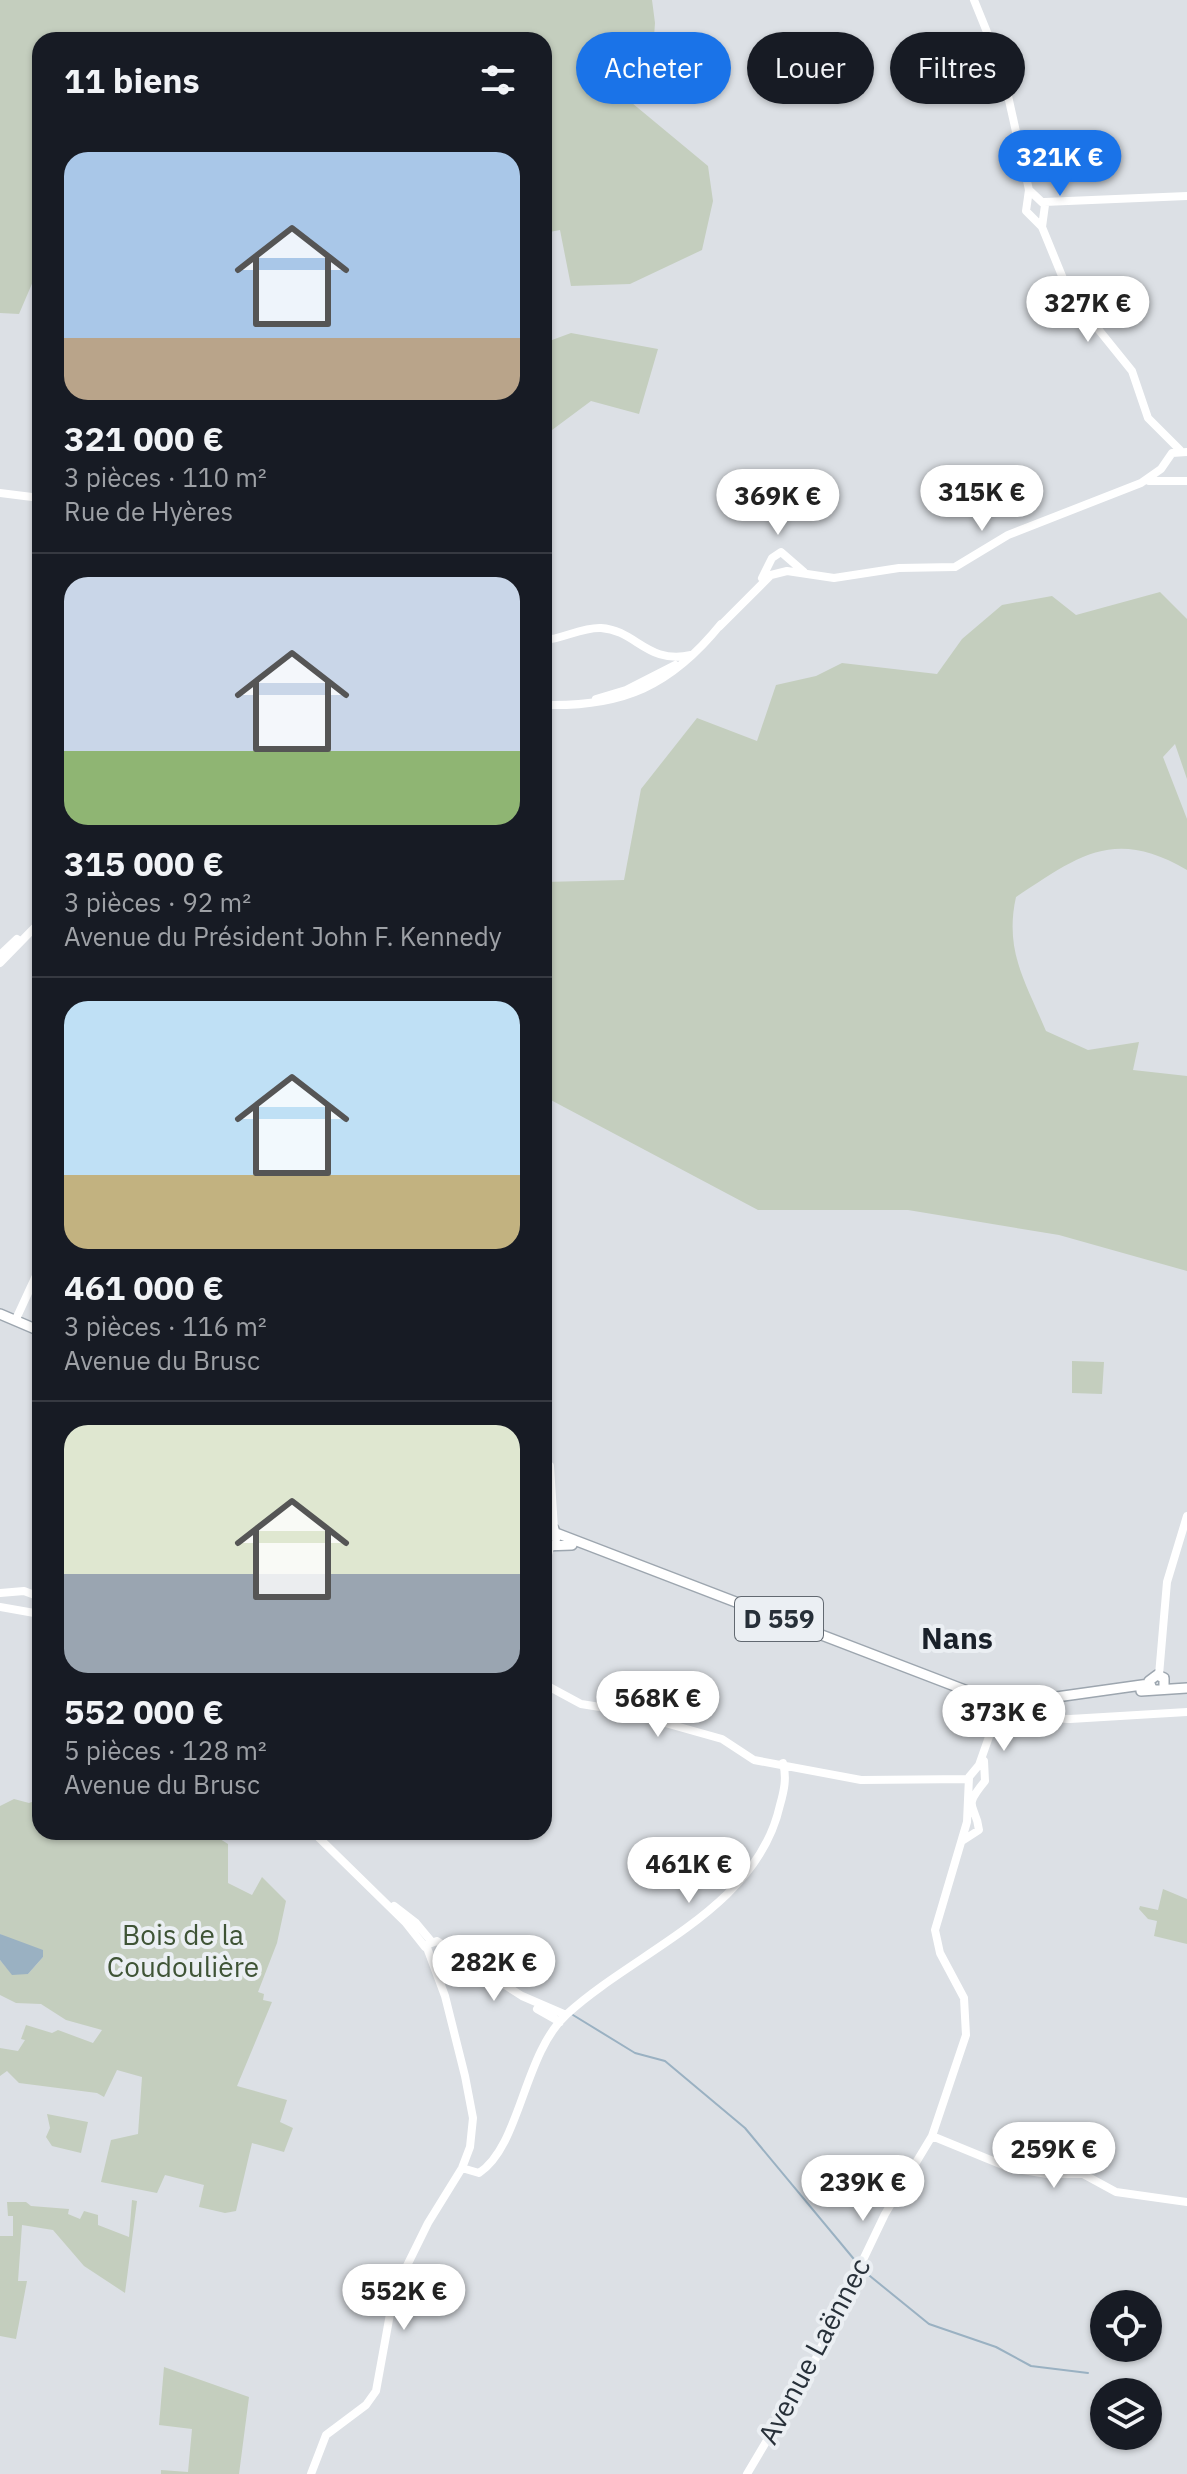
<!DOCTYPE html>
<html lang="fr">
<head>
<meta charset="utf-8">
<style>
	body { margin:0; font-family:"IBM Plex Sans",sans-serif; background:#20242c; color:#f1f3f6; height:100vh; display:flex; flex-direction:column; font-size:30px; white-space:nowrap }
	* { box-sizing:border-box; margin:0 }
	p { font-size:26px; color:#9ea1a6 }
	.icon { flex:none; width:44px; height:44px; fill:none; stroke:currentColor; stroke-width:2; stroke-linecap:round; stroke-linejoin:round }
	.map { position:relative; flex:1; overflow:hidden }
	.panel { position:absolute; left:32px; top:32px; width:520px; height:1808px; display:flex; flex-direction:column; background:#171b24; border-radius:24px; box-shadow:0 2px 6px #0004 }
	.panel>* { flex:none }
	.hud { position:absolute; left:576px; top:32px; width:490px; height:72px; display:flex; gap:16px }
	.tools { position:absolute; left:1090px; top:2290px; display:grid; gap:16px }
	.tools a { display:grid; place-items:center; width:72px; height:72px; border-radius:50%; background:#171b24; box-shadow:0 2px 6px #0004; font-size:40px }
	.price { position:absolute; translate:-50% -68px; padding:0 18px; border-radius:28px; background:#fff; color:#222; font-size:26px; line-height:52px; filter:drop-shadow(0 2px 4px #0008) }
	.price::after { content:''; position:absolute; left:50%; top:48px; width:24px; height:18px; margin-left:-12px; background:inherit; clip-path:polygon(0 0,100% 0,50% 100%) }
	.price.active { background:#1a73e8; color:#fff }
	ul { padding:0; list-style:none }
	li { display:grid; align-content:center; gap:16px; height:424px; padding:0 32px }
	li+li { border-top:2px solid #363941 }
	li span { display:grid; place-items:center; height:248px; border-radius:24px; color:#555 }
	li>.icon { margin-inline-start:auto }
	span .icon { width:144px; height:144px; fill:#fffc; stroke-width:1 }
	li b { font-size:34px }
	h2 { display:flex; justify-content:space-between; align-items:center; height:96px; padding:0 32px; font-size:34px }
	.pill { padding:0 28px; border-radius:36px; background:#171b24; box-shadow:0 2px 6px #0004; font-size:28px; line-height:72px }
	.pill.active { background:#1a73e8; color:#fff }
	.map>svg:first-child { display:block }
	.green { fill:#c4cebe }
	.water { fill:#9ab1c2 }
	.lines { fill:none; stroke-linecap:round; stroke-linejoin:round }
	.stream { stroke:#9ab1c2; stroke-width:2 }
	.primary-casing { stroke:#9da6af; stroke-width:12 }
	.secondary { stroke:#fff; stroke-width:8 }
	.primary { stroke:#fff; stroke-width:9 }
	.labels { text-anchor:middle; stroke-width:8; stroke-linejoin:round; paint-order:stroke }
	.shield { fill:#ebeff3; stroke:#626971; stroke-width:2 }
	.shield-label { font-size:26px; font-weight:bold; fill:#273039 }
	.park-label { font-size:28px; fill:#3f5436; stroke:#ebeff3 }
	.street-label { font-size:28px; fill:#273039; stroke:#ebeff3 }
	.neighbourhood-label { font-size:30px; font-weight:bold; fill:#1a212a; stroke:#ebeff3 }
</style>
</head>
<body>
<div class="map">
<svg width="1187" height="2474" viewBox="0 0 1187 2474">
	<rect width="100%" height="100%" fill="#dce0e5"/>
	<path class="green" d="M0 0H652L655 23 652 65 626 98 708 166 713 201 702 250 630 284 571 286 560 230 544 233V40H40V279H34L19 314 0 313Z
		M571 333 658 349 639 414 591 401 544 436V343Z
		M1160 592 1187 619V779L1175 744 1163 757 1187 819V870C1114 827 1078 856 1016 897 1004 951 1026 983 1046 1031L1088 1050 1139 1042 1133 1070 1187 1076V1271L1059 1235 908 1210H758L547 1098 544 882 624 880 641 789 697 718 757 741 776 685 816 676 842 663 937 674 962 639 1002 605 1052 596 1076 615Z
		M1072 1361 1104 1362 1102 1394 1072 1393Z
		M14 1799 29 1803 40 1799V1832H209L228 1844V1883L252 1895 262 1877 286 1901 277 1943 258 1992 264 1994 263 2000 272 2002 237 2086 287 2100 280 2122 293 2128 284 2152 252 2143 236 2211 225 2213 199 2207 204 2185 165 2175 157 2193 101 2182 111 2140 138 2134 142 2077 117 2070 104 2097 97 2093 19 2083 7 2071 0 2076V2048L18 2051 25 2040 21 2039 26 2025 52 2033 58 2030 93 2043 102 2030 66 2020 41 2004 16 2003 0 1995V1960L12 1974H28L43 1957 0 1934V1806Z
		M1163 1889 1187 1899V1944L1154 1936 1157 1921 1148 1919 1139 1909 1140 1906 1158 1910Z
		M47 2114 88 2122 81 2153 52 2146 46 2137 50 2128Z
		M132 2200 137 2201 125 2293 84 2266 53 2230 22 2225 18 2281H27L16 2339 0 2336V2236H13V2216H8L7 2202H26L31 2206 69 2209 68 2214 80 2219 84 2211 98 2215V2225L129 2237Z
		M164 2367 249 2397 239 2474H161V2470L188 2472 192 2429 159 2425Z"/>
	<path class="water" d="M0 1934 43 1950V1957L28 1974 12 1975 0 1960Z"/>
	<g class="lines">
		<path class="stream" d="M467 1955 505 1967
			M509 1972 511 1975
			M573 2015 635 2053 665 2061 745 2128 858 2264
			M865 2272 929 2324 996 2347 1031 2366 1088 2373"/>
		<g class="primary-casing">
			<path id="primary" d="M0 1314 40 1331
				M544 1526 554 1529 556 1538
				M556 1533 991 1700 1010 1696 1028 1701 1149 1684
				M544 1546 572 1545
				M1152 1689 1149 1681 1157 1675 1164 1678V1688
				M1141 1691 1187 1688
				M1000 1701 997 1714 1009 1722 1039 1702"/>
		</g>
		<path class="secondary" d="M974 0 1002 69 1029 190 1026 211 1042 227 1069 293 1132 371 1148 418 1180 450
			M1029 190 1045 205 1042 227
			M1044 202 1187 196
			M1149 481H1187
			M0 493 40 498
			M762 578 772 558 781 552 804 572
			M719 627 771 575 787 571 834 578 899 568 955 567 1008 535 1141 483 1161 469 1172 453 1187 452
			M544 640C563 639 582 627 601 628 636 630 647 665 691 655
			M596 699 626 690 675 665
			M544 705C623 707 671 686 721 624
			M0 955 17 939
			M0 963 40 922
			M16 1319 40 1267
			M550 1466 554 1529
			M544 1569 551 1544
			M0 1593 24 1591 40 1597
			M0 1607 40 1614
			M1159 1675 1167 1582 1187 1516
			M544 1684 581 1704 619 1710 722 1739 754 1760 861 1780 969 1779
			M1020 1717 1070 1719 1187 1712
			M313 1832 406 1923 425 1947
			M962 1841 979 1830C976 1803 961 1810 985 1781L984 1761
			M394 1906 416 1923 431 1941
			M440 1954 458 1959
			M537 2009 560 2022
			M932 2136 1010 2168 1047 2174H1083L1116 2192 1187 2202
			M462 2168 479 2173C521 2145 523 2054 567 2014 637 1950 757 1909 780 1805 784 1791 787 1778 783 1763
			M311 2474 326 2435 366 2405 376 2391 394 2292 428 2223 462 2168 470 2147 473 2118 465 2076 445 1996 426 1945 437 1941 522 1996 566 2015
			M747 2474 816 2358 885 2214 932 2136 966 2035 964 1998 940 1953 935 1930 967 1822 969 1777 979 1765 997 1714"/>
		<use href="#primary" class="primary"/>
	</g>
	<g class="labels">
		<rect class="shield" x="735" y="1597" width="88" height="44" rx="6"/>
		<g class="shield-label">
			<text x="779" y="1628">D 559</text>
		</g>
		<g class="park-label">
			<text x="183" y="1945">Bois de la<tspan x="183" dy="32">Coudoulière</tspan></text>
		</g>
		<g class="street-label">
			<text transform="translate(814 2351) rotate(-62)" y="10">Avenue Laënnec</text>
		</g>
		<g class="neighbourhood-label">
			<text x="957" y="1649">Nans</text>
		</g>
	</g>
</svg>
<div class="tools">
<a><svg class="icon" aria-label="locate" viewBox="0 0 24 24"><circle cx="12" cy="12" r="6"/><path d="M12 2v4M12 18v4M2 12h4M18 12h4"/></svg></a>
<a><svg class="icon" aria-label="layers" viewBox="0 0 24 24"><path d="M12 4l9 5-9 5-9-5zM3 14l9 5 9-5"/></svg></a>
</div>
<b class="price active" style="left:1060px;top:198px">321K €</b>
<b class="price" style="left:1088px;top:344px">327K €</b>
<b class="price" style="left:982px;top:533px">315K €</b>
<b class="price" style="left:778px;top:537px">369K €</b>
<b class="price" style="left:658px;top:1739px">568K €</b>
<b class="price" style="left:1004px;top:1753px">373K €</b>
<b class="price" style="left:689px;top:1905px">461K €</b>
<b class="price" style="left:494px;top:2003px">282K €</b>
<b class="price" style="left:1054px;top:2190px">259K €</b>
<b class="price" style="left:863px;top:2223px">239K €</b>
<b class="price" style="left:404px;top:2332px">552K €</b>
<div class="hud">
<a class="pill active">Acheter</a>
<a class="pill">Louer</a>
<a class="pill">Filtres</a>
</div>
<section class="panel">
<h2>11 biens<svg class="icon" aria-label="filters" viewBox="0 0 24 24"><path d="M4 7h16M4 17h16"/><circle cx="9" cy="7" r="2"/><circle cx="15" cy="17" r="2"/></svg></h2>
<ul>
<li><span style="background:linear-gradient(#a9c7e8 75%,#b9a48a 0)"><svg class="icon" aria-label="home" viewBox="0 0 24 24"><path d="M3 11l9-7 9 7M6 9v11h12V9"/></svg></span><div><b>321 000 €</b><p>3 pièces · 110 m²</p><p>Rue de Hyères</p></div></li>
<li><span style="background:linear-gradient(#c9d6e8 70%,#8fb573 0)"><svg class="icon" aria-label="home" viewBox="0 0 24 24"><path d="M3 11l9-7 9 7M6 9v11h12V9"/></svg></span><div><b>315 000 €</b><p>3 pièces · 92 m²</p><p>Avenue du Président John F. Kennedy</p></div></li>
<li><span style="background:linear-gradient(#bfe0f5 70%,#c2b280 0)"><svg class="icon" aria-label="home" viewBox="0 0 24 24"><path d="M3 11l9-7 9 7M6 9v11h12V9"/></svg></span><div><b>461 000 €</b><p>3 pièces · 116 m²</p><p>Avenue du Brusc</p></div></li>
<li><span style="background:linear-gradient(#dfe7d0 60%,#9aa5b1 0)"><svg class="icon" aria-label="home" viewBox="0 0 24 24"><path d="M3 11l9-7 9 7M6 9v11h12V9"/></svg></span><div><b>552 000 €</b><p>5 pièces · 128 m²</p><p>Avenue du Brusc</p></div></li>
</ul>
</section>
</div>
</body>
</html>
